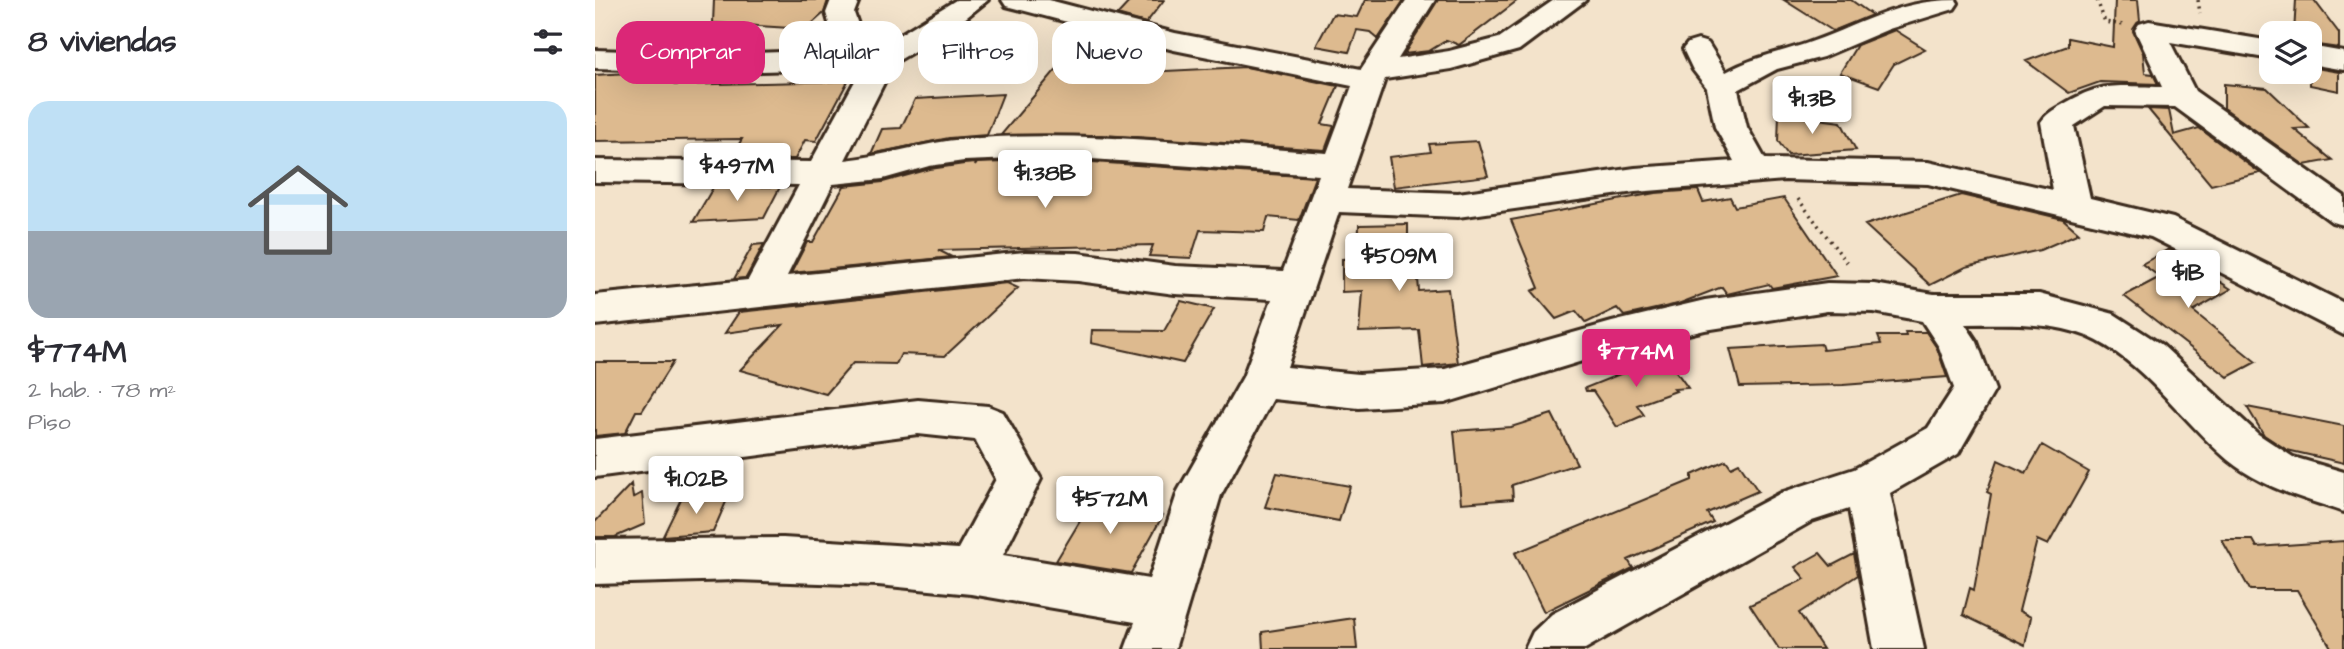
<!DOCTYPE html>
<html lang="es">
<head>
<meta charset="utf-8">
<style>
	body { margin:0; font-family:"Architects Daughter",sans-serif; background:#f2f2f3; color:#2b2b33; height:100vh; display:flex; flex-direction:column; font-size:26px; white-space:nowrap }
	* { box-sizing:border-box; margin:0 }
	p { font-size:23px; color:#7c7c81 }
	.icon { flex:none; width:38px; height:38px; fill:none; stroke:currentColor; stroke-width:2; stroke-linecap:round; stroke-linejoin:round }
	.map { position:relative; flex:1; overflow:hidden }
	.drawer { display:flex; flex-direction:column; background:#fff; width:595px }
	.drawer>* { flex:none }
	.top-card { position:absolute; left:21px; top:21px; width:665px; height:63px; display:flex; gap:14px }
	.fabs { position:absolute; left:1664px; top:21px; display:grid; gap:14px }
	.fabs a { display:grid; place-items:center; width:63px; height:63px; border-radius:14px; background:#fff; box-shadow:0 7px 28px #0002; font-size:35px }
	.price { position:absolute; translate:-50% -60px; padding:0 16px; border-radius:7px; background:#fff; color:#222; font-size:23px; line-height:46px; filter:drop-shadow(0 2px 4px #0008) }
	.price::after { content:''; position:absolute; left:50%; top:42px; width:21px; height:16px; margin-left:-10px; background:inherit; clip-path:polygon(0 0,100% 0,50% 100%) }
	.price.selected { background:#db2777; color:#fff }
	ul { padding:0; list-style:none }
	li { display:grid; align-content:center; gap:14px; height:371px; padding:0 28px }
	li+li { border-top:2px solid #e1e1e2 }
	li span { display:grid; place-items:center; height:217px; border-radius:21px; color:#555 }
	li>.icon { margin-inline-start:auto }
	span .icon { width:126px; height:126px; fill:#fffc; stroke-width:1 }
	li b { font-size:30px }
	h2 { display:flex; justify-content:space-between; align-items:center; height:84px; padding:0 28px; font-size:30px }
	.chip { padding:0 24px; border-radius:21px; background:#fff; box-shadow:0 7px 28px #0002; font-size:24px; line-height:63px }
	.chip.selected { background:#db2777; color:#fff }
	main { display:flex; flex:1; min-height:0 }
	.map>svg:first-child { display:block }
	.building { fill:#ddba8f; stroke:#3b2a1e; stroke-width:2 }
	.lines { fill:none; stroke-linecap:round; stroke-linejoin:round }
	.minor-casing { stroke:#3b2a1e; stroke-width:6 }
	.path { stroke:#3b2a1e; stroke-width:3.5; stroke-dasharray:2 4.5; stroke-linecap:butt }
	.minor { fill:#fcf5e5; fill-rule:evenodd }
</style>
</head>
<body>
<main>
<section class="drawer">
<h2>8 viviendas<svg class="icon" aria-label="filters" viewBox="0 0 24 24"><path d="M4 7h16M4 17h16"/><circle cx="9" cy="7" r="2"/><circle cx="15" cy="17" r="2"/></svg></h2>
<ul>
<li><span style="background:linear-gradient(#bfe0f5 60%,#9aa5b1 0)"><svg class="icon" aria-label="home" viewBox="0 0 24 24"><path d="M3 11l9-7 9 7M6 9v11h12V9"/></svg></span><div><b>$774M</b><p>2 hab. · 78 m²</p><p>Piso</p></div></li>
</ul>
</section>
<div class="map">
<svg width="1749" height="649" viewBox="0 0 1749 649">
	<rect width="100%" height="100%" fill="#f3e3cb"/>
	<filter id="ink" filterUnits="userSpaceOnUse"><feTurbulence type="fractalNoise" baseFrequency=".0143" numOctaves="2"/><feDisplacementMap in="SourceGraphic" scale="14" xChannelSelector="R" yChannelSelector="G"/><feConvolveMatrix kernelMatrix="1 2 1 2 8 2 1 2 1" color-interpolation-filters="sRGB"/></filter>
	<g filter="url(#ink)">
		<path class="building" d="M119 0H233L229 13 211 29 118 23Z
			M536 0H569L551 23 522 15Z
			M770 0H809L783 39 775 32 762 30 754 52 721 46 738 14 762 17Z
			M843 0H923L864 45 852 40 834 51 809 54Z
			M1189 0H1256L1277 15 1238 31Z
			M1520 0H1543L1545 21 1538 31 1548 53 1550 73 1558 74 1563 84 1505 82 1474 93 1431 61 1473 46V38L1518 47Z
			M1701 0H1719L1744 33V48L1715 44V33H1699Z
			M1300 30 1330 49 1299 64 1284 87 1245 73 1262 45Z
			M504 33 537 42 511 74 651 67 743 86 727 124 739 126 730 150 506 135H406L485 41 494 43Z
			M1715 67 1744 72V91L1715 85Z
			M50 72 87 73 80 85 253 81 221 141 210 140 200 159H135L147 139 0 141V75Z
			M1629 84 1672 88 1714 128 1699 129 1737 160 1709 165 1629 108Z
			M408 94 392 135 354 138 276 154 287 129 306 128 320 99Z
			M1553 109 1574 110 1579 135 1604 128 1665 173 1616 185Z
			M1184 114 1246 122 1261 150 1193 155 1183 141Z
			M883 141 893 176 799 187 794 157 836 152 834 144Z
			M468 160 720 177 704 220 673 217 669 232 605 230 596 258 554 256 558 245 343 250 357 257 196 273 212 242H218L249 186 288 182 335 169 369 164 381 163 380 166 382 163Z
			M119 186 185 187 169 218 98 222Z
			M1103 190 1108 202 1135 197 1140 207 1189 198 1242 276 1177 288 1174 284 1132 294 1127 287 1083 304 1029 316 1022 308 991 323 981 311 961 319 937 291 944 288 916 220 1060 193Z
			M1366 195 1468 219 1484 233 1445 250 1371 267 1335 285 1270 225Z
			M813 224V254H821L824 291 853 289 863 363 828 367 824 330 764 332 767 291 747 292V259L763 258 764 225Z
			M169 244 151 278 139 279 158 245Z
			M1574 249 1636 289 1598 311 1661 362 1633 377 1529 296 1565 277 1547 264Z
			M412 283 423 288 350 356 306 354 301 364 258 363 231 394 145 370 188 325 130 333 144 312Z
			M586 301 619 309 588 363 496 343 497 330 569 331Z
			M1310 332H1331L1342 348 1352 377 1248 385 1145 387 1135 349 1226 344 1228 350 1286 344 1283 336H1311Z
			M1070 356 1093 388 1079 389 1081 391 1042 405 1049 415 1022 427 998 391H991L990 388Z
			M0 362H78L47 411H41L30 433 0 436Z
			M1652 407 1749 426V463L1692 450 1669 435Z
			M957 414 982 464 917 485 918 499 866 503 859 431 916 427Z
			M1447 445 1494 472 1453 545 1442 540 1424 611 1436 617 1430 645 1368 615 1375 588 1379 590 1396 494 1392 492 1403 460 1431 473Z
			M1131 460 1136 467 1144 463 1163 491 1112 513 1118 522 1033 560 1038 568 949 612 920 553 1097 480V475Z
			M682 473 755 486 744 521 670 507Z
			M36 484 38 498 47 493 50 524 20 537H0V522Z
			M134 495 118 532 68 536 86 499Z
			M500 496 568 515 536 573 461 561Z
			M1627 540H1658L1662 547 1749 541V649H1737L1702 590H1655Z
			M1225 553 1236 566 1259 554 1263 575 1204 613 1228 649H1184L1155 605 1210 579 1200 567Z
			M759 618 762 649H668L667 632Z"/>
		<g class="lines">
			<g class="minor-casing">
				<path id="minor" d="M236 0H264L259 13 272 50 281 49 361 0H393L357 29 299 63 250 160C291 156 329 142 370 139 491 130 612 145 732 153L757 86 579 50 411 6 407 0H454L580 33 766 69 812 0H840L803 59 854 51 904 38 959 0H991L924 50 856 69 790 79 752 189 863 193 1040 168 1139 161 1120 127 1112 88 1098 70 1088 49 1093 43 1103 40 1113 43 1131 72C1157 58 1179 54 1207 45 1262 27 1300 0 1361 0L1363 3 1359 9 1294 29 1228 57 1182 69 1143 90 1152 127 1170 159 1333 162 1458 190 1446 122C1451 114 1458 110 1467 105 1507 81 1521 86 1567 87L1540 30 1544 24 1554 21 1676 41V59L1575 42 1600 91 1749 196V225L1737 222 1580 107 1510 106 1479 126 1495 198 1578 218 1749 303V335L1556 237 1333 184 1190 180 1040 192 863 217 744 212 692 367 764 374 850 369 1017 322 1110 300 1232 283 1279 284 1339 294H1444L1519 314 1567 345 1663 434 1698 457 1749 472V512C1708 498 1667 488 1633 460 1588 422 1547 359 1492 336 1453 321 1412 324 1370 324L1382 342 1400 390 1363 454 1295 493 1329 649H1279L1254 509 1217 521 990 649H930L938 632 957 614 1188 492 1259 469 1333 428 1359 388 1344 347 1327 321 1279 312 1232 311 1110 330 1017 352 850 403 764 408 678 399 626 495 580 649H530L540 622 376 594 283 585 141 580 0 584V540L188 538 363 549 401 479 380 440 323 434 0 477V439L323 400 393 406 408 412 446 479 408 555 554 579 583 491 648 377 677 299 580 294 483 281 430 278 0 325V295L153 280 204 185 0 182V160L216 162 267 68 132 72 0 68V50L132 54 242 50 231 13ZM468 157 724 175 688 271 580 266 483 253 430 252 192 276 238 184 288 179 334 166 369 161Z
					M1715 46 1749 52V70L1715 64Z"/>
			</g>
			<path class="path" d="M1502 0 1510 22 1528 25
				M1603 0 1605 13
				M1203 199 1253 264"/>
			<use href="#minor" class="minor"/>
		</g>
	</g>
</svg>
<div class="fabs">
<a><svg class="icon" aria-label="layers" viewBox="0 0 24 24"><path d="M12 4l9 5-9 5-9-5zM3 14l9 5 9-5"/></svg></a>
</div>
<b class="price" style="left:1217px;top:136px">$1.3B</b>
<b class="price" style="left:142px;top:203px">$497M</b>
<b class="price" style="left:450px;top:210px">$1.38B</b>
<b class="price" style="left:804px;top:293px">$509M</b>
<b class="price" style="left:1593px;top:310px">$1B</b>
<b class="price selected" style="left:1041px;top:389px">$774M</b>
<b class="price" style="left:101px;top:516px">$1.02B</b>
<b class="price" style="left:515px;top:536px">$572M</b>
<div class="top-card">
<a class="chip selected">Comprar</a>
<a class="chip">Alquilar</a>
<a class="chip">Filtros</a>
<a class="chip">Nuevo</a>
</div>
</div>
</main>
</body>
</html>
